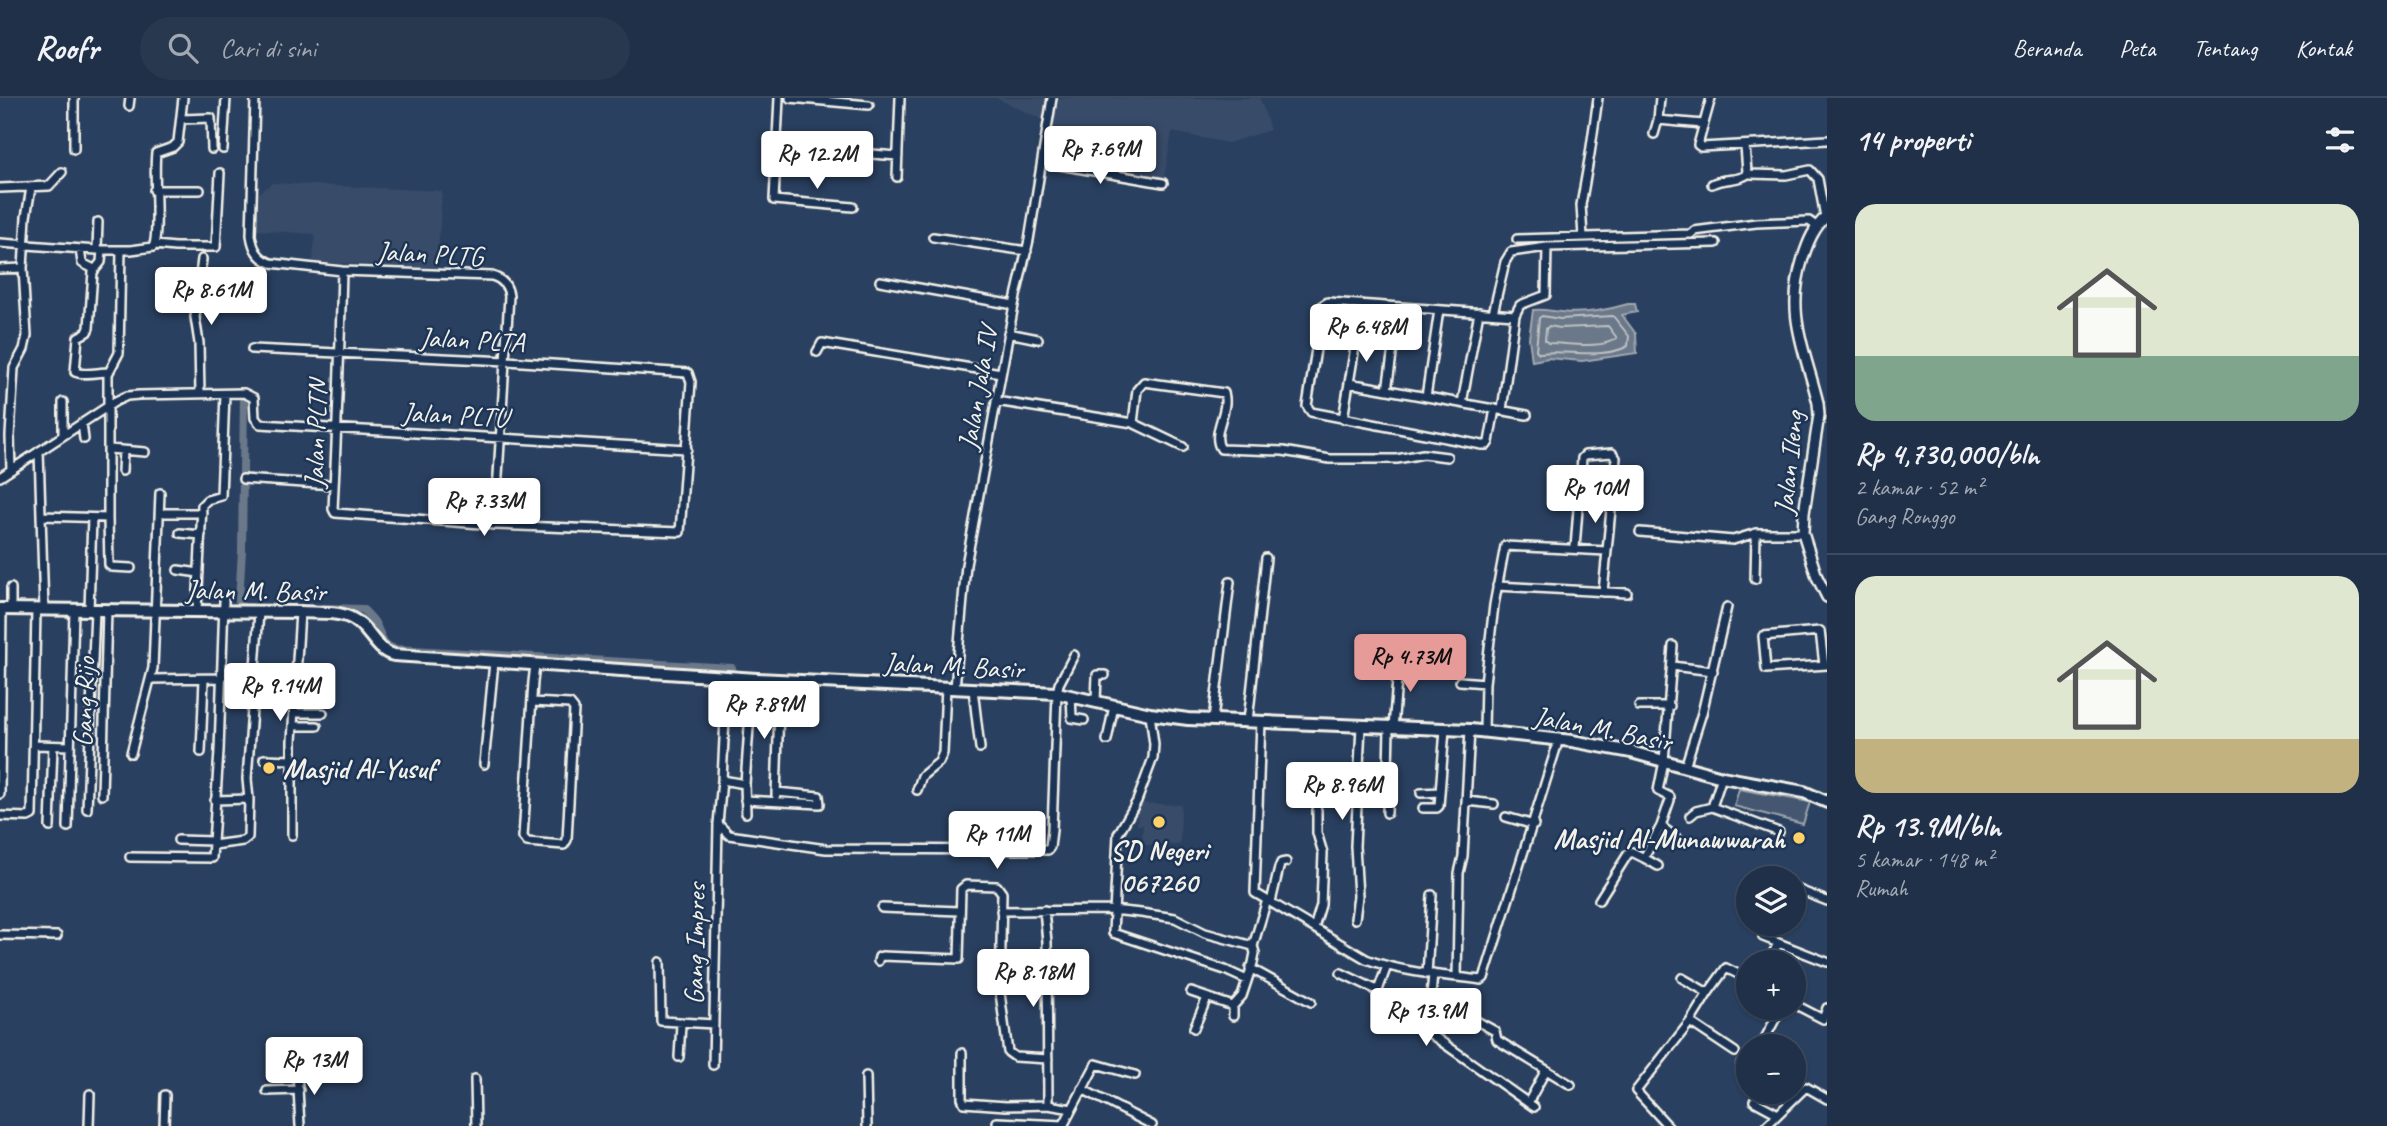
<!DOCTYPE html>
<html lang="id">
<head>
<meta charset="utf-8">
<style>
	body { margin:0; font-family:Caveat,sans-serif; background:#28384f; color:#f1f3f6; height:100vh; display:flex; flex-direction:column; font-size:26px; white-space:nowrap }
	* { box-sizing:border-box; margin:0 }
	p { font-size:23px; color:#a2a9b4 }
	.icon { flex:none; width:38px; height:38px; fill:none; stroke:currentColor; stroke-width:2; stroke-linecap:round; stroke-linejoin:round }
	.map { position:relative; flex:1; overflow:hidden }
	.drawer { display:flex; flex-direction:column; background:#203048; width:560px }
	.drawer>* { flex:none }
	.fabs { position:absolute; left:1736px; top:768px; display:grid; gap:14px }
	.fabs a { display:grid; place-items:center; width:70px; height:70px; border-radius:50%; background:#203048; box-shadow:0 2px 5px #0004,0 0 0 2px #3d4b60; font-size:35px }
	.price { position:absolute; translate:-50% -60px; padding:0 16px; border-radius:7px; background:#fff; color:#222; font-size:23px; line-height:46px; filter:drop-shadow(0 2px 4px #0008) }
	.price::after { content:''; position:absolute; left:50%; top:42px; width:21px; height:16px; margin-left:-10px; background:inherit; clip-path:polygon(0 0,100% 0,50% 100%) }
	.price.on { background:#e69b98; color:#111 }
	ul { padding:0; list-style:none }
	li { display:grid; align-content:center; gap:14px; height:371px; padding:0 28px }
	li+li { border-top:2px solid #3d4b60 }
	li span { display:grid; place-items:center; height:217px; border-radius:21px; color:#555 }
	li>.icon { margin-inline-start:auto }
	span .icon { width:126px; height:126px; fill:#fffc; stroke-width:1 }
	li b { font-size:30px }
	h2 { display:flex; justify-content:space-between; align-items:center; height:84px; padding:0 28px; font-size:30px }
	header { display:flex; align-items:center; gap:42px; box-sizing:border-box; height:98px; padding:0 35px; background:#203048; border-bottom:2px solid #3d4b60 }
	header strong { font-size:33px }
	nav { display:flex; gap:38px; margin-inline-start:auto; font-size:24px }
	.search { width:490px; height:63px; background:#28384f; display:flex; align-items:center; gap:18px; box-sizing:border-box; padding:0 24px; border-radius:38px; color:#a2a9b4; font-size:26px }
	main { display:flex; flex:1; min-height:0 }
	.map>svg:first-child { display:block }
	.built { fill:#374c69 }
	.green { fill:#445771; stroke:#9ca4ac; stroke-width:2 }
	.water { fill:#6a788a; stroke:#a1a8b0; stroke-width:2 }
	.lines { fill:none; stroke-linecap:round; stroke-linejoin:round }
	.shore { stroke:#bdc1c2; stroke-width:2 }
	.canal { stroke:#6a788a; stroke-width:8 }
	.minor-casing { stroke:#f4f1e8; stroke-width:12 }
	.tertiary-casing { stroke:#f4f1e8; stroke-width:14 }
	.secondary-casing { stroke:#f4f1e8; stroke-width:16 }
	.minor { stroke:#1d3557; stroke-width:7 }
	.tertiary { stroke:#1d3557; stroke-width:9 }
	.secondary { stroke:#1d3557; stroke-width:10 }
	.poi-dot { fill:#ffd166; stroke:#1d3557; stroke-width:2.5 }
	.labels { text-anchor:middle; stroke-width:5; stroke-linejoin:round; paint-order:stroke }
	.street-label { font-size:28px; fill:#f4f1e8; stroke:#1d3557 }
	.poi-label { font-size:28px; font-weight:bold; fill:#f4f1e8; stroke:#1d3557; text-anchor:start }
</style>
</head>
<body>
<header>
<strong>Roofr</strong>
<div class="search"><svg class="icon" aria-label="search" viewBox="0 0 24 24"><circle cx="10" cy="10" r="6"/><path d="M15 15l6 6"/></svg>Cari di sini</div>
<nav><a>Beranda</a><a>Peta</a><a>Tentang</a><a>Kontak</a></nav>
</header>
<main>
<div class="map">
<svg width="1827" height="1028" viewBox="0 0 1827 1028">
	<rect width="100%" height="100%" fill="#2a4060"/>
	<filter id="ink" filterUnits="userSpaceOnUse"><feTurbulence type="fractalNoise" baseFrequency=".0143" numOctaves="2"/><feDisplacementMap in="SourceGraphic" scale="14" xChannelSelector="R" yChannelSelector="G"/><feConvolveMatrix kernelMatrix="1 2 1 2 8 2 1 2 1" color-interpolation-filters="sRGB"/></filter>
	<g filter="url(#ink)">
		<path class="built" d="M996 0H1047L1045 23Z
			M1054 0H1260L1270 32 1228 45 1172 34 1164 80 1045 62Z
			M272 85 442 93 437 170 313 164 315 136 256 132 258 96Z
			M1138 705 1181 707 1180 747H1142L1143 727H1137Z"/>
		<path class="green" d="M1739 691 1810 704 1803 726 1734 708Z"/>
		<path class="water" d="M1628 206H1635L1637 214 1622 217 1636 236 1637 255 1582 263 1548 260 1532 263 1529 240 1533 212C1544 211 1551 213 1561 214 1583 217 1607 212 1628 206Z"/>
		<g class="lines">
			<path class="shore" d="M1542 218 1560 221 1613 218 1629 238 1628 248C1602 262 1567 251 1539 255L1536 252 1539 220Z
				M1549 228 1560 230 1608 228 1617 240C1601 252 1568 245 1548 245L1545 242 1546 231Z"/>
			<path class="canal" d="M244 295 242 452 239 503 242 509H251
				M323 510 363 511C367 516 372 520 375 525 382 537 381 547 395 551L732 570"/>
			<g class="minor-casing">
				<path id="minor" d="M74 0V51
					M255 0 251 137C253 151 258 160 271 165L342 173 492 178C502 181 508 188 509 198L495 427
					M779 0 774 102 853 109
					M790 0 869 7
					M1711 0 1698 47 1701 49 1827 42
					M129 8 130 0
					M182 21 211 20 212 51
					M1658 22 1660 0
					M1654 36 1658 22 1703 26
					M1745 48 1747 74 1750 76 1786 77 1810 72 1818 81 1825 119
					M777 49 898 58
					M223 51 226 0
					M1042 64 1163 85
					M897 79 900 0
					M1712 86C1724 79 1737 84 1748 76
					M0 90 49 88 62 74
					M154 92H200
					M933 139 1027 153
					M1583 139 1581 107 1590 56 1598 0
					M1517 141 1691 136 1694 133 1756 125 1809 123 1816 128
					M0 145 97 152H131L153 149C160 136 153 77 156 55L173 49 178 44 183 0
					M155 147 175 149H216L220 75
					M80 151 82 165 94 171
					M97 152 98 124
					M102 152 101 164 93 174 89 230 87 234 78 239 75 274C84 278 98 274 109 274
					M0 171 23 170
					M880 183 1014 207
					M1493 215 1505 164 1511 154 1547 149 1716 145
					M1008 235 1038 241
					M252 251 507 263 688 275 691 284 680 434 495 427 335 415 333 411C337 332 340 252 342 173
					M817 254 822 245 1001 275
					M1349 285 1527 317
					M1387 292 1399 209
					M200 296 199 245 195 219 202 161
					M1426 299 1439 212
					M996 303 1133 325 1137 292 1144 284 1224 295C1230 313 1210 335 1221 351L1283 353 1330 361H1397L1423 356 1447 359
					M63 304V337
					M1462 305 1479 214
					M1495 311 1489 344 1487 347H1482L1311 314 1307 308 1323 207 1328 204 1515 217
					M1502 312 1515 217 1520 207 1546 197 1547 149
					M1343 321 1362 207
					M82 325 84 341
					M1133 325 1183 349
					M109 351 145 354
					M39 353 44 512
					M11 372 10 338 14 270 24 251 27 238 23 170 26 119 31 90
					M122 373 123 353
					M0 379 116 303 127 298 139 297 244 295 254 300 255 320 260 326 687 351
					M243 381 334 387
					M165 415H202
					M42 418 108 420V276L119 255 121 152
					M108 420 109 467 112 469 131 470
					M1640 434 1733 442 1756 435H1803
					M180 435 201 437
					M1575 450 1582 360 1585 357 1612 355 1616 360 1603 494
					M178 472 199 475
					M1755 481 1756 435
					M1497 488 1627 495
					M11 511V490
					M89 512 92 420
					M197 513 202 407 207 402 221 398 225 296
					M1824 567 1820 533 1763 538 1766 571 1827 567
					M1672 568 1713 573
					M151 581 222 580
					M1460 583 1485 585
					M955 590 966 467 1014 207 1029 142 1052 0
					M973 591 980 650
					M1071 597 1072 620 1084 622
					M1096 603 1097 577H1105
					M532 604 570 606 574 611 567 742 564 747 527 744 523 739 533 584 535 567
					M1639 608H1670
					M294 615H323
					M1150 616 1154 646 1153 660 1137 703 1118 736 1113 835 1225 872 1247 882
					M1213 622 1230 484
					M1248 623 1266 460
					M1261 623 1255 795 1366 861C1403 875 1443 877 1481 882L1484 880 1559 641
					M294 628H317
					M1393 630 1399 559
					M1484 633 1485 585 1494 507 1505 448 1607 453
					M1107 642 1114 608
					M35 647 70 648
					M201 654 204 581
					M131 655 153 570 160 395
					M264 661 292 662
					M484 666 494 564
					M1685 669 1702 615 1727 509
					M1722 679 1712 709 1779 734
					M722 682 745 686 746 715
					M745 686 750 615
					M917 692 922 678 939 664 943 655 946 589
					M1421 695 1440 694
					M0 696 2 511
					M102 697 107 512
					M776 697 780 582
					M215 702 249 701
					M745 702 820 706 819 698 776 694
					M1467 703 1494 706
					M1423 710H1437L1439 708 1445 631
					M87 711 95 512
					M1387 715 1389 630
					M0 718 28 719 32 717 36 512
					M1690 718 1696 713 1712 709
					M1506 719 1534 727
					M718 726 729 737 826 751 1048 752 1050 749 1052 732 1057 595 1059 586 1074 557
					M1661 728 1678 741
					M50 729 53 648
					M68 729 74 512
					M292 737V643L300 514
					M178 742 213 743
					M213 747 243 743 248 739 249 701 247 681 259 514
					M130 759 212 760 219 653 224 503
					M1644 760 1658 768
					M1794 790 1827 803
					M1599 802 1628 756 1632 754 1644 760 1661 728 1670 702V699L1658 693 1664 663 1673 548
					M1271 804 1279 770 1281 765 1286 764
					M882 810 959 813
					M1044 812 1047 844 1048 1007
					M1001 813 1112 812 1141 815 1175 820 1205 835 1253 848
					M1355 821 1358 798 1355 748 1361 628
					M1314 830 1321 807 1323 755 1317 735V712
					M0 837 57 838
					M1763 839 1827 864
					M878 863 879 859 882 858 959 861 961 791 966 787 997 788 1002 795 1000 895 1008 954 1015 959 1048 961
					M660 864 661 923 714 926
					M1769 864 1778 845
					M1387 868 1377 895 1378 899 1534 1009
					M1250 870 1311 904
					M1341 875 1377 892
					M1427 876 1432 797
					M1433 876 1431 898 1495 933 1497 942 1571 987
					M1457 878 1459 775 1463 758 1470 632
					M1191 894 1233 908
					M1708 895 1726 870 1748 881
					M1794 906 1823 921 1827 910
					M1233 918V908L1242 898 1253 865 1255 855 1253 848 1267 802
					M1690 924 1735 954
					M1194 930 1207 900
					M1761 948 1781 910
					M962 955V1000L964 1005 1006 1008 1048 1007 1072 1011
					M679 959 681 926
					M1741 966 1748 962
					M713 967 718 726 722 682 727 579
					M297 971 300 1028
					M866 978 867 1028
					M475 981 476 1028
					M1082 991 1152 1027
					M267 993 299 992
					M1754 1003 1778 1016
					M1528 1005 1546 972
					M997 1024 1064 1027
					M89 1028 90 996
					M164 1028 165 997
					M1063 1028 1096 966 1135 977
					M1668 1028 1636 993 1690 924 1708 895 1682 880
					M1766 1028 1806 989 1827 1001"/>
			</g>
			<g class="tertiary-casing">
				<path id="tertiary" d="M1827 118C1814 129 1808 144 1803 160 1785 217 1805 251 1818 305L1819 317 1804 415 1803 435 1817 479 1827 499"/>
			</g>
			<g class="secondary-casing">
				<path id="secondary" d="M0 511 300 514C316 515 337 513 351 520 369 528 375 553 394 557L757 581 1057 595 1150 616 1188 621 1470 632 1572 643 1631 654 1722 679 1804 694 1827 704"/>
			</g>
			<use href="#minor" class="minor"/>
			<use href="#tertiary" class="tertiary"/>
			<use href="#secondary" class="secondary"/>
		</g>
	</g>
	<g class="poi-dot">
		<circle cx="269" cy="670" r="7"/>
		<circle cx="1159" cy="724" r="7"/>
		<circle cx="1799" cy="740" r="7"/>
	</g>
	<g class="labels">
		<g class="street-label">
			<text transform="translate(430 155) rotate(3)" y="10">Jalan PLTG</text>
			<text transform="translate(472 241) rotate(3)" y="10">Jalan PLTA</text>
			<text transform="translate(977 290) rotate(-80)" y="10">Jalan Jala IV</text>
			<text transform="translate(455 316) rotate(3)" y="10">Jalan PLTU</text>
			<text transform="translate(315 336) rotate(-88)" y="10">Jalan PLTN</text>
			<text transform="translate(1788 365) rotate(-84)" y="10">Jalan Ileng</text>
			<text transform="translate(256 492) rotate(1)" y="10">Jalan M. Basir</text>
			<text transform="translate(954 567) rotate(3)" y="10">Jalan M. Basir</text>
			<text transform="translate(83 604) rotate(-88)" y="10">Gang Rijo</text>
			<text transform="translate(1603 630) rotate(11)" y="10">Jalan M. Basir</text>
			<text transform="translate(694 846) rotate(-89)" y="10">Gang Impres</text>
		</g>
		<g class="poi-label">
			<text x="283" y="680">Masjid Al-Yusuf</text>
			<text x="1785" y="750" text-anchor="end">Masjid Al-Munawwarah</text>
			<text x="1159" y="762" text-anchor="middle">SD Negeri<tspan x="1159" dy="32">067260</tspan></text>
		</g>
	</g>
</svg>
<div class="fabs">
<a><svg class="icon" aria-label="layers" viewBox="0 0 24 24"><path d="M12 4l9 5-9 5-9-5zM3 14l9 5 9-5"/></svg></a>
<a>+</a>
<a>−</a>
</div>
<b class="price" style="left:1100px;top:88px">Rp 7.69M</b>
<b class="price" style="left:817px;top:93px">Rp 12.2M</b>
<b class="price" style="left:211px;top:229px">Rp 8.61M</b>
<b class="price" style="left:1366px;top:266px">Rp 6.48M</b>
<b class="price" style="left:1595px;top:427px">Rp 10M</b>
<b class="price" style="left:484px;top:440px">Rp 7.33M</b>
<b class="price on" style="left:1410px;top:596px">Rp 4.73M</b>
<b class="price" style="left:280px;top:625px">Rp 9.14M</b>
<b class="price" style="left:764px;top:643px">Rp 7.89M</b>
<b class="price" style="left:1342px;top:724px">Rp 8.96M</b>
<b class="price" style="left:997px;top:773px">Rp 11M</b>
<b class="price" style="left:1033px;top:911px">Rp 8.18M</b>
<b class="price" style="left:1426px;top:950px">Rp 13.9M</b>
<b class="price" style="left:314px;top:999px">Rp 13M</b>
</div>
<section class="drawer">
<h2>14 properti<svg class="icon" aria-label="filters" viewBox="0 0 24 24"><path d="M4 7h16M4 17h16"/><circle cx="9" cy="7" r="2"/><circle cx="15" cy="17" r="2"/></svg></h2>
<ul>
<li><span style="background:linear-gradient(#dfe7d0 70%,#7fa58c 0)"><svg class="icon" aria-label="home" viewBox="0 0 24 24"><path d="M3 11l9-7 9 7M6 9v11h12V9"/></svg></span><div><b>Rp 4,730,000/bln</b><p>2 kamar · 52 m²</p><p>Gang Ronggo</p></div></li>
<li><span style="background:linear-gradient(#dfe7d0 75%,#c2b280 0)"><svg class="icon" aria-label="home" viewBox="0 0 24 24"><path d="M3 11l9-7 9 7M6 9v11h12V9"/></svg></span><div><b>Rp 13.9M/bln</b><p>5 kamar · 148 m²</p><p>Rumah</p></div></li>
</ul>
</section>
</main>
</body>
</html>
